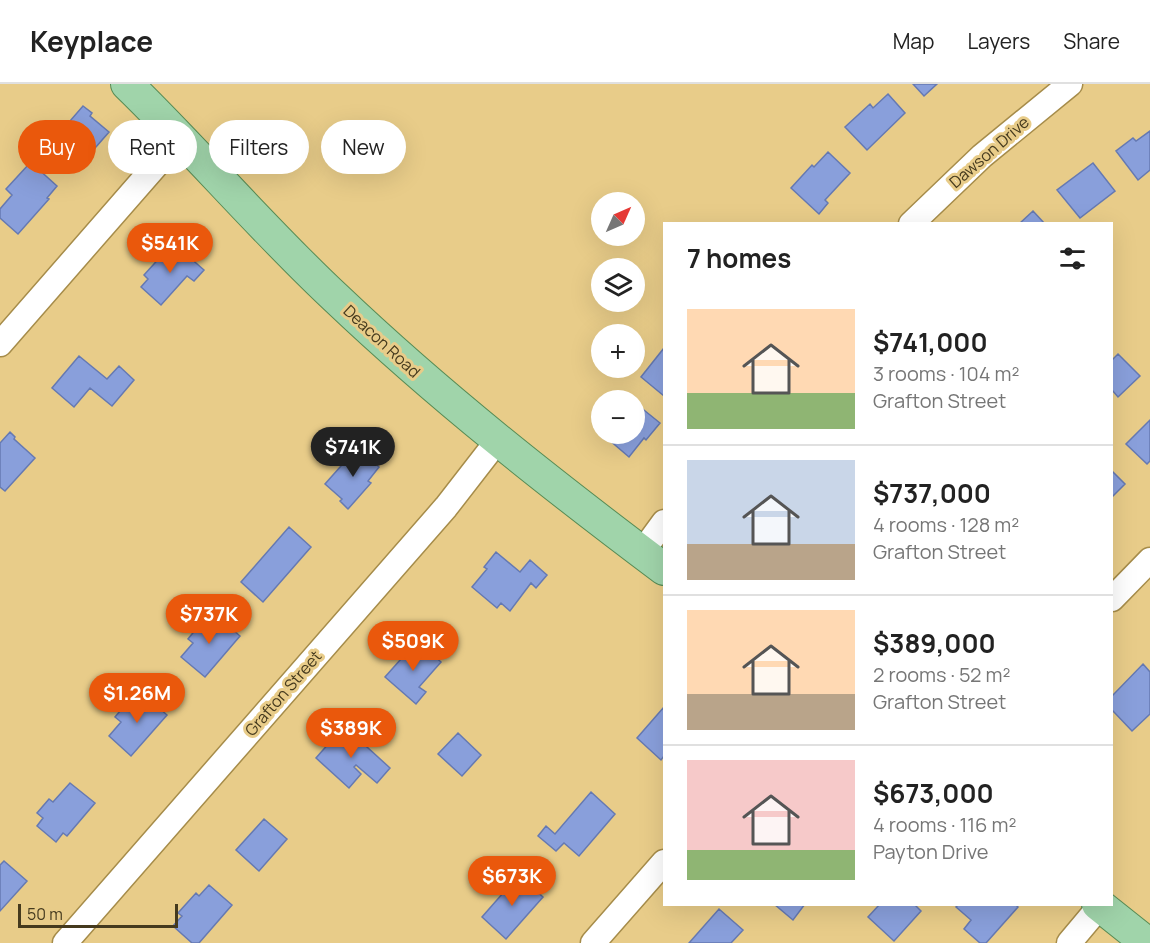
<!DOCTYPE html>
<html lang="en">
<head>
<meta charset="utf-8">
<style>
	body { margin:0; font-family:Manrope,sans-serif; background:#f6f6f6; color:#222; height:100vh; display:flex; flex-direction:column; font-size:22px; white-space:nowrap }
	* { box-sizing:border-box; margin:0 }
	p { font-size:20px; color:#767676 }
	.icon { flex:none; width:33px; height:33px; fill:none; stroke:currentColor; stroke-width:2; stroke-linecap:round; stroke-linejoin:round }
	.map { position:relative; flex:1; overflow:hidden }
	.side { position:absolute; left:663px; top:138px; width:450px; height:684px; display:flex; flex-direction:column; background:#fff; border-radius:0px; box-shadow:0 6px 24px #0002 }
	.side>* { flex:none }
	.top-card { position:absolute; left:18px; top:36px; width:555px; height:54px; display:flex; gap:12px }
	.needle { width:39px; rotate:45deg }
	.controls { position:absolute; left:591px; top:108px; display:grid; gap:12px }
	.controls a { display:grid; place-items:center; width:54px; height:54px; border-radius:50%; background:#fff; box-shadow:0 6px 24px #0002; font-size:30px }
	.scale { position:absolute; left:18px; bottom:15px; width:160px; box-sizing:border-box; padding-left:6px; border:3px solid #453a1e; border-top:0; font-size:16px; line-height:21px; white-space:nowrap; color:#453a1e; -webkit-text-stroke:4px #e8cc89; paint-order:stroke }
	.price { position:absolute; translate:-50% -51px; padding:0 14px; border-radius:21px; background:#ea580c; color:#fff; font-size:20px; line-height:39px; filter:drop-shadow(0 2px 3px #0008) }
	.price::after { content:''; position:absolute; left:50%; top:36px; width:18px; height:14px; margin-left:-9px; background:inherit; clip-path:polygon(0 0,100% 0,50% 100%) }
	.price.on { background:#222; color:#fff }
	ul { padding:0; list-style:none }
	li { display:flex; align-items:center; gap:18px; height:150px; padding:0 24px }
	li+li { border-top:2px solid #e0e0e0 }
	li span { display:grid; place-items:center; flex:none; width:168px; height:120px; border-radius:0px; color:#555 }
	li>.icon { margin-inline-start:auto }
	span .icon { width:72px; height:72px; fill:#fffc; stroke-width:1 }
	li b { font-size:26px }
	h2 { display:flex; justify-content:space-between; align-items:center; height:72px; padding:0 24px; font-size:26px }
	.tag { padding:0 21px; border-radius:27px; background:#fff; box-shadow:0 6px 24px #0002; font-size:21px; line-height:54px }
	.tag.on { background:#ea580c; color:#fff }
	header { display:flex; align-items:center; gap:36px; box-sizing:border-box; height:84px; padding:0 30px; background:#fff; border-bottom:2px solid #e0e0e0 }
	header strong { font-size:28px }
	nav { display:flex; gap:33px; margin-inline-start:auto; font-size:21px }
	.map>svg:first-child { display:block }
	.building { fill:#899fdb; stroke:#6579b2; stroke-width:1.5 }
	.lines { fill:none; stroke-linecap:round; stroke-linejoin:round }
	.minor-casing { stroke:#a68c4a; stroke-width:27 }
	.major-casing { stroke:#578b54; stroke-width:34 }
	.minor { stroke:#fff; stroke-width:24 }
	.major { stroke:#a0d4aa; stroke-width:32 }
	.labels { text-anchor:middle; stroke-width:6; stroke-linejoin:round; paint-order:stroke }
	.street-label { font-size:16px; fill:#453a1e; stroke:#e8cc89 }
</style>
</head>
<body>
<header>
<strong>Keyplace</strong>
<nav><a>Map</a><a>Layers</a><a>Share</a></nav>
</header>
<div class="map">
<svg width="1150" height="859" viewBox="0 0 1150 859">
	<rect width="100%" height="100%" fill="#e8cc89"/>
	<path class="building" d="M913 0H937L924 12Z
		M888 10 905 29 867 66 845 43 870 20 873 24Z
		M83 22 92 29 90 32 109 48 82 79 59 59 75 40 70 37Z
		M1150 47V86L1138 96 1116 67 1133 54 1136 57Z
		M828 68 850 89 825 116 828 119 819 130 791 104 812 81 814 83Z
		M1093 79 1115 107 1080 134 1057 106Z
		M29 80 35 85 37 84 57 102 47 114 49 115 18 150 0 134V125L12 111 6 105Z
		M1033 127 1045 140H1019Z
		M173 159 204 186 194 197 187 192 161 221 141 203 148 195 144 191Z
		M664 264V312L641 293Z
		M1118 270 1140 292 1118 313 1112 306V276Z
		M79 272 107 295 119 282 134 296 112 322 90 304 74 323 52 304Z
		M634 318 660 339 646 356 644 354 629 373 601 349 634 350Z
		M1150 336V377L1147 380 1126 360Z
		M10 348 15 353 14 355 35 374 5 407 0 403V359Z
		M357 364 379 383 368 397 371 399 348 425 340 417 342 415 325 400Z
		M1112 387 1125 400 1112 413Z
		M289 443 311 463 263 518 241 498Z
		M496 468 520 488 530 476 547 491 536 504 531 499 510 527 501 519 497 524 472 503 487 485 484 483Z
		M218 533 240 552 205 593 181 573 193 559 188 555 205 534 212 540Z
		M417 557 441 578 419 603 426 608 416 620 385 593Z
		M1143 580 1150 588V630L1132 647 1112 626V612Z
		M144 611 167 631 131 672 109 652 121 638 115 633 132 613 138 618Z
		M664 623V672L661 676 637 654Z
		M344 642 390 684 377 699 356 681 354 683 361 690 349 704 316 674Z
		M458 649 481 671 462 692 438 670Z
		M70 699 95 719 67 752 63 749 56 758 37 742 43 734 37 729 49 715 53 718Z
		M591 708 615 730 579 772 564 759 556 767 538 752 546 742 555 750Z
		M264 735 287 755 259 787 236 766Z
		M4 777 27 797 0 827V781Z
		M519 791 543 813 506 855 482 833Z
		M209 801 232 821 199 859H192L173 842 182 832 178 829 196 809 199 812Z
		M774 820H805L793 836Z
		M880 820H914L921 827 894 857 868 833Z
		M959 820H1015L1018 823 986 859H980L964 845 971 836 956 823Z
		M719 825 743 846 731 859H689Z"/>
	<g class="lines">
		<g class="minor-casing">
			<path id="minor" d="M911 140 982 72 1070 0
				M0 260 179 55
				M642 468 664 438
				M1112 515 1150 476
				M65 859 446 423 498 356
				M593 859 664 778
				M1069 859 1100 822"/>
		</g>
		<g class="major-casing">
			<path id="major" d="M127 0C198 69 263 146 336 214 439 312 551 400 664 485
				M1098 820 1147 859"/>
		</g>
		<use href="#minor" class="minor"/>
		<use href="#major" class="major"/>
	</g>
	<g class="labels">
		<g class="street-label">
			<text transform="translate(989 68) rotate(-41)" y="6">Dawson Drive</text>
			<text transform="translate(382 257) rotate(43)" y="6">Deacon Road</text>
			<text transform="translate(283 609) rotate(-49)" y="6">Grafton Street</text>
		</g>
	</g>
</svg>
<div class="controls">
<a><svg class="needle" viewBox="-14 -14 28 28"><path d="M0-13l5 13h-10z" fill="#e53935"/><path d="M0 13l5-13h-10z" fill="#767676"/></svg></a>
<a><svg class="icon" aria-label="layers" viewBox="0 0 24 24"><path d="M12 4l9 5-9 5-9-5zM3 14l9 5 9-5"/></svg></a>
<a>+</a>
<a>−</a>
</div>
<div class="scale">50 m</div>
<b class="price" style="left:170px;top:190px">$541K</b>
<b class="price on" style="left:353px;top:394px">$741K</b>
<b class="price" style="left:209px;top:561px">$737K</b>
<b class="price" style="left:413px;top:588px">$509K</b>
<b class="price" style="left:137px;top:640px">$1.26M</b>
<b class="price" style="left:351px;top:675px">$389K</b>
<b class="price" style="left:512px;top:823px">$673K</b>
<div class="top-card">
<a class="tag on">Buy</a>
<a class="tag">Rent</a>
<a class="tag">Filters</a>
<a class="tag">New</a>
</div>
<section class="side">
<h2>7 homes<svg class="icon" aria-label="filters" viewBox="0 0 24 24"><path d="M4 7h16M4 17h16"/><circle cx="9" cy="7" r="2"/><circle cx="15" cy="17" r="2"/></svg></h2>
<ul>
<li><span style="background:linear-gradient(#ffd9b3 70%,#8fb573 0)"><svg class="icon" aria-label="home" viewBox="0 0 24 24"><path d="M3 11l9-7 9 7M6 9v11h12V9"/></svg></span><div><b>$741,000</b><p>3 rooms · 104 m²</p><p>Grafton Street</p></div></li>
<li><span style="background:linear-gradient(#c9d6e8 70%,#b9a48a 0)"><svg class="icon" aria-label="home" viewBox="0 0 24 24"><path d="M3 11l9-7 9 7M6 9v11h12V9"/></svg></span><div><b>$737,000</b><p>4 rooms · 128 m²</p><p>Grafton Street</p></div></li>
<li><span style="background:linear-gradient(#ffd9b3 70%,#b9a48a 0)"><svg class="icon" aria-label="home" viewBox="0 0 24 24"><path d="M3 11l9-7 9 7M6 9v11h12V9"/></svg></span><div><b>$389,000</b><p>2 rooms · 52 m²</p><p>Grafton Street</p></div></li>
<li><span style="background:linear-gradient(#f6c9c9 75%,#8fb573 0)"><svg class="icon" aria-label="home" viewBox="0 0 24 24"><path d="M3 11l9-7 9 7M6 9v11h12V9"/></svg></span><div><b>$673,000</b><p>4 rooms · 116 m²</p><p>Payton Drive</p></div></li>
</ul>
</section>
</div>
</body>
</html>
